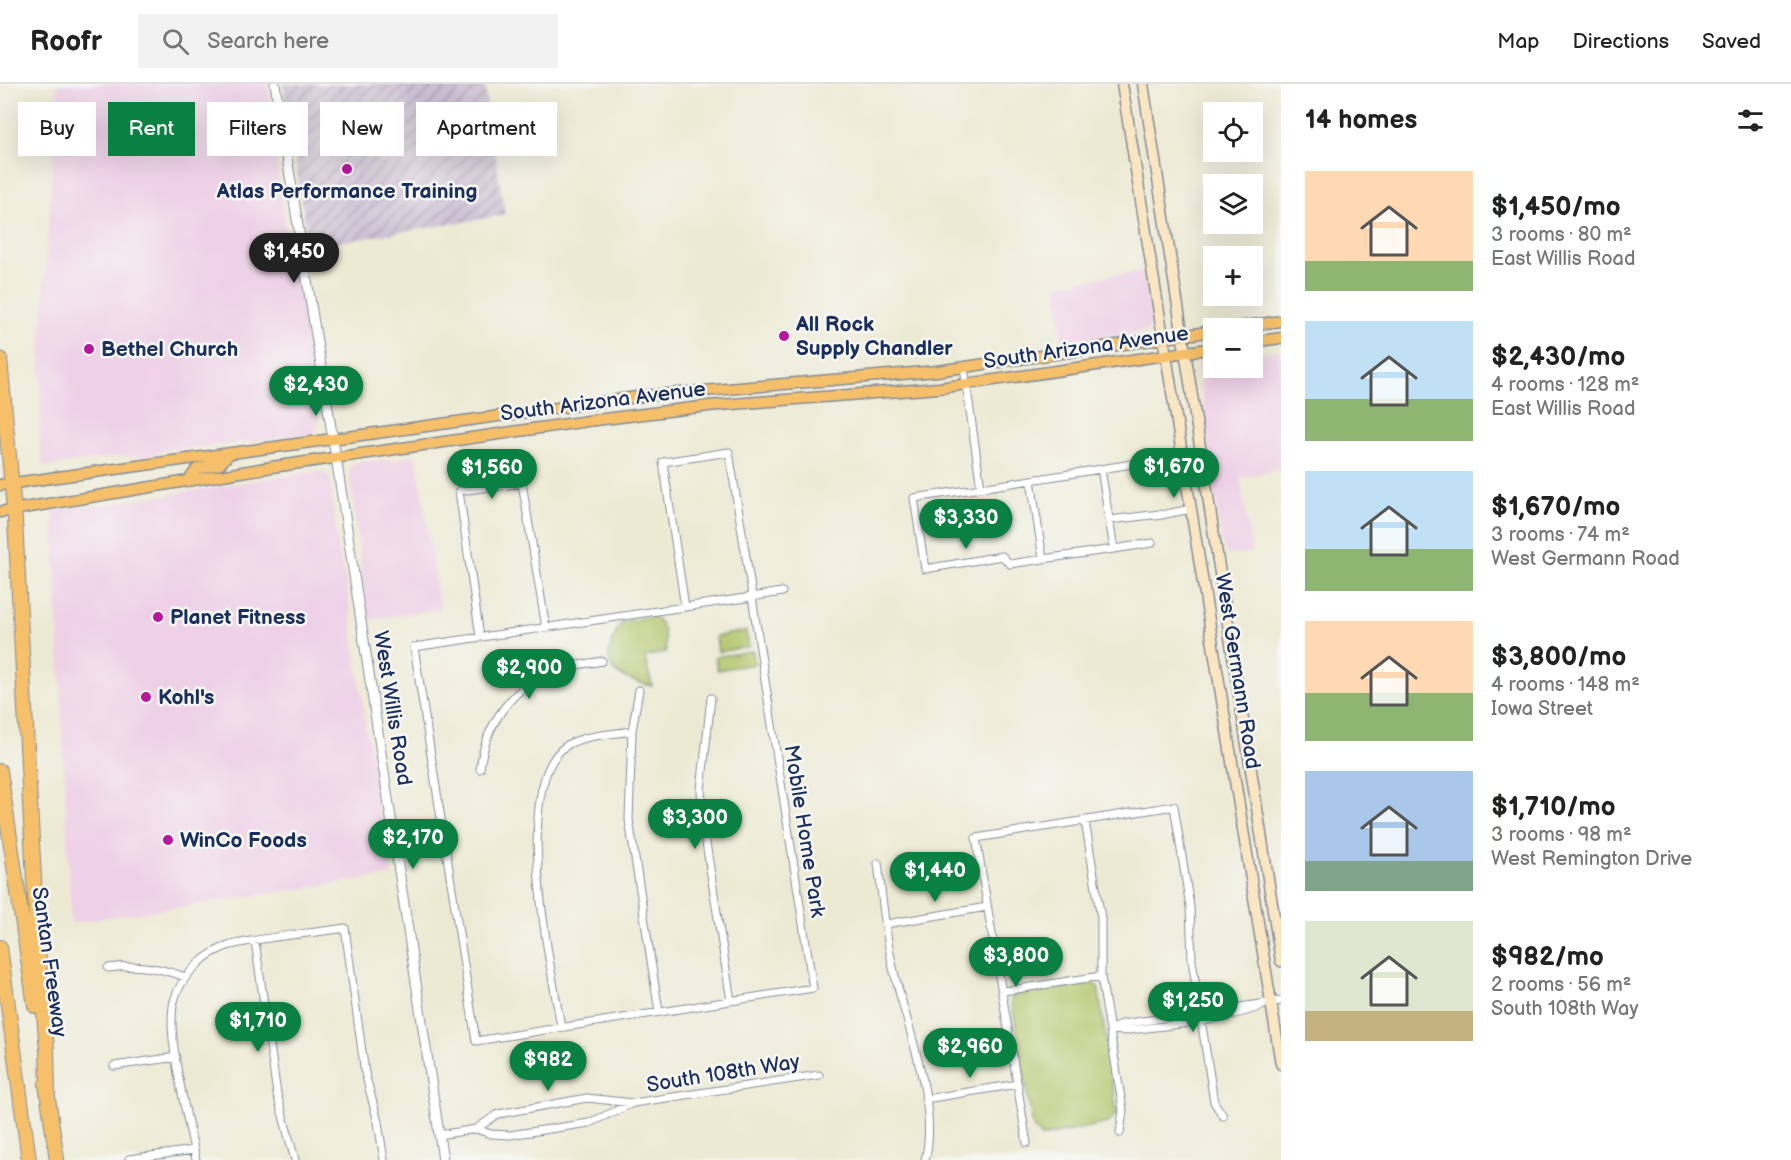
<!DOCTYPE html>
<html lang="en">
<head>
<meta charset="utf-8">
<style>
	body { margin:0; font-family:"Balsamiq Sans",sans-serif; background:#f2f2f2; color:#222; height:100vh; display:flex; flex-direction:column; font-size:22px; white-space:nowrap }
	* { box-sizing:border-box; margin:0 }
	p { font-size:20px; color:#767676 }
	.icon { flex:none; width:33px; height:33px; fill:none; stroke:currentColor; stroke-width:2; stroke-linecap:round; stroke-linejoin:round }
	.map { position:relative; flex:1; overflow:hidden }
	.panel { display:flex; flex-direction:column; background:#fff; width:510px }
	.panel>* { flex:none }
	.top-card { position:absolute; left:18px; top:18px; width:570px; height:54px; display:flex; gap:12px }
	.tools { position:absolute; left:1203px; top:18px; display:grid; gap:12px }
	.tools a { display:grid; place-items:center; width:60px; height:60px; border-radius:0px; background:#fff; box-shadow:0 6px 24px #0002; font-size:30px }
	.price { position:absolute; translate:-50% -51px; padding:0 14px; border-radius:21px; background:#0b8043; color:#fff; font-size:20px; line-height:39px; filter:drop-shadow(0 2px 3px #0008) }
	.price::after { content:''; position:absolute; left:50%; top:36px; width:18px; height:14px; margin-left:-9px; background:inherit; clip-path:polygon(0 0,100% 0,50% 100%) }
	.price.selected { background:#222; color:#fff }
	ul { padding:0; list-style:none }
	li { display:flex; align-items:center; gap:18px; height:150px; padding:0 24px }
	li span { display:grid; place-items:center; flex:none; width:168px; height:120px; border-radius:0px; color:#555 }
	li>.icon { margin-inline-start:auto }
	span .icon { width:72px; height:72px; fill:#fffc; stroke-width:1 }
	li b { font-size:26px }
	h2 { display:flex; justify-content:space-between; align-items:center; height:72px; padding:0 24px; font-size:26px }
	.pill { padding:0 21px; border-radius:0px; background:#fff; box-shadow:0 6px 24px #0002; font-size:21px; line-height:54px }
	.pill.selected { background:#0b8043; color:#fff }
	header { display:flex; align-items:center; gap:36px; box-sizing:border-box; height:84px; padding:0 30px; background:#fff; border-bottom:2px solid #e0e0e0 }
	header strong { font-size:28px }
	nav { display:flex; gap:33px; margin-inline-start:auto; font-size:21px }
	.search { width:420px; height:54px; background:#f2f2f2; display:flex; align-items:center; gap:15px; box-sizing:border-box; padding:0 21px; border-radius:0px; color:#767676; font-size:22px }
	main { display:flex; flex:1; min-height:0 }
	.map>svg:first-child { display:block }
	.built { fill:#eed0e7 }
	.industrial { fill:url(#industrial-furrows) }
	.park { fill:#b2c66a; stroke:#667a64; stroke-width:1.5 }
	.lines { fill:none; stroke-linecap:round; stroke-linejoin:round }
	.minor-casing { stroke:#848c99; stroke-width:9 }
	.tertiary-casing { stroke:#848c99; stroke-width:11 }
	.secondary-casing { stroke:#848c99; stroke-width:13 }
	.primary-casing { stroke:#848c99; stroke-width:13 }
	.motorway-casing { stroke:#848c99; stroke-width:16 }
	.minor { stroke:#fff; stroke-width:7 }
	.tertiary { stroke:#fff; stroke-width:9 }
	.secondary { stroke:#fbe6c4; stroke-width:10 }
	.primary { stroke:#f6c06b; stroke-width:10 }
	.motorway { stroke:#f6c06b; stroke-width:14 }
	.poi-dot { fill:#b5179e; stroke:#f6f6f2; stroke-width:2 }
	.labels { text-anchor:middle; stroke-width:5; stroke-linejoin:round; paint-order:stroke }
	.poi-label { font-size:21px; font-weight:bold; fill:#1b2f5e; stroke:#f6f6f2; text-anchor:start }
	.street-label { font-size:21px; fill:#1b2f5e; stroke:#f6f6f2 }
</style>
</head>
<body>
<header>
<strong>Roofr</strong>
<div class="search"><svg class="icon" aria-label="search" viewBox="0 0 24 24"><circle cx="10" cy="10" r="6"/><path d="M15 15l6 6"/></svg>Search here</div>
<nav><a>Map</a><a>Directions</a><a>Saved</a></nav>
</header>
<main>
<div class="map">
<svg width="1281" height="1076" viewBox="0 0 1281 1076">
	<defs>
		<pattern id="industrial-furrows" width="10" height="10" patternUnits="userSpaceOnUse" patternTransform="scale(1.5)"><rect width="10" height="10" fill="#ccbed3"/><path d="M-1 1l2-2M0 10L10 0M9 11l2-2" fill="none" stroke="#a59bae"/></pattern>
	</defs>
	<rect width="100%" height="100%" fill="#f6f6f2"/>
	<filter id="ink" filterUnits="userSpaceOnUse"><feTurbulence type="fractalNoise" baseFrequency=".0167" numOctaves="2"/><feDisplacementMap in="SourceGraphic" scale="12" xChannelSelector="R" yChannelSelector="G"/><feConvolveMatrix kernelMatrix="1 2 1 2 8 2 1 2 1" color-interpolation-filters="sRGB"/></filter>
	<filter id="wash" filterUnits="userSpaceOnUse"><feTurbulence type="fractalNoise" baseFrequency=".008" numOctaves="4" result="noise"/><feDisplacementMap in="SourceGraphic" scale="24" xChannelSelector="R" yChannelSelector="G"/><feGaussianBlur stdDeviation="1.35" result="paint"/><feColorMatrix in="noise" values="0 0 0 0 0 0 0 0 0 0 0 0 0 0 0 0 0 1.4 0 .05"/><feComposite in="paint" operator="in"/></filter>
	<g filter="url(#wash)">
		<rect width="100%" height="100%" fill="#edead4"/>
		<path class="built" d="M58 0H268L279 100 286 145 295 173 309 261 310 293 319 341 314 351 166 366 145 374 123 372 43 383 40 356 42 240Z
			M1144 187 1152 241 1148 248 1081 255 1063 262 1057 200Z
			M1281 266V385L1240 394 1252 468 1229 472 1222 461 1198 279 1202 274 1213 273 1214 284H1252L1253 270Z
			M416 370 440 525 368 536 349 384 356 378 397 376Z
			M319 387 325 388 330 394 338 468 346 497 367 650 375 682 377 718 392 791 71 839 53 426 100 421Z"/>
		<path class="industrial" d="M283 0H484L505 131 309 163Z"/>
		<path class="park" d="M652 532C666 539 664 554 666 568L645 573 652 602C607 592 597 579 622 538Z
			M746 547 749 563 718 568 716 552Z
			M753 567 755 580 717 586 715 573Z
			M1093 899 1098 903 1117 1029 1108 1039 1041 1053 1033 1043 1011 916 1015 911Z"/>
	</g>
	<g filter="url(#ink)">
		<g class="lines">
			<g class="minor-casing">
				<path id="minor" d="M964 284 981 404 1132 380
					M981 404 914 414 925 485 1002 472 1010 480 1043 475 1031 396
					M1156 432 1191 425
					M1109 436 1160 430
					M1114 465 1152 459
					M1043 475 1114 465 1101 385
					M685 523 663 378 729 368 751 504 752 513 813 904 476 957 414 563 745 514C757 512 769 510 782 508
					M480 553 459 407 522 399 546 544
					M639 606 632 647 629 736 659 928
					M711 614 701 706 703 740 731 917
					M480 685C485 640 513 601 556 586 570 581 587 580 602 577
					M1085 737 1101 834V892L1123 1026 1120 1049
					M878 779C882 812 885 847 892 879 904 936 940 1020 925 1076
					M886 840 987 823
					M255 857 277 1010 295 1076
					M108 884C137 880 158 883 185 893
					M1004 907 1101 892
					M561 943C552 887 508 694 569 660 586 651 613 650 632 647
					M1110 946 1122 940 1281 917
					M1110 946 1123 947C1166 941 1228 937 1266 920
					M114 982 176 973
					M925 1015 1018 1000
					M476 1045 498 1030 587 1014 633 1019 819 991
					M439 1051 476 1045 491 1050 510 1051 589 1039 633 1019
					M1027 1059 976 754 1174 722 1190 823 1192 876 1201 935 1214 1018 1223 1032
					M129 1075 194 1066
					M196 1076C189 1037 165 952 174 917 181 891 206 868 231 861 268 852 308 850 345 844L365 989 378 1038 384 1076"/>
			</g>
			<g class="tertiary-casing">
				<path id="tertiary" d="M275 0 338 386 443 1076"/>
			</g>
			<g class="secondary-casing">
				<path id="secondary" d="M1122 0 1281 980
					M1143 0 1281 877"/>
			</g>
			<g class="primary-casing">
				<path id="primary" d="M1232 244 1281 237
					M1252 258 1281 254
					M189 396 197 385 220 380 229 370
					M0 401 644 312 937 287 1214 247
					M0 428 272 383 588 337 708 322 939 304 1214 264"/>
			</g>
			<g class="motorway-casing">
				<path id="motorway" d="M0 275 15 436 37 852 47 965 48 1009
					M0 687 35 922
					M0 863 29 1076
					M46 1000 57 1076"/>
			</g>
			<use href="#minor" class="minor"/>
			<use href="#tertiary" class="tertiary"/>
			<use href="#secondary" class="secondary"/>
			<use href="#primary" class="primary"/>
			<use href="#motorway" class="motorway"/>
		</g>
	</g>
	<g class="poi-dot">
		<circle cx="347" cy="85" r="6"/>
		<circle cx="784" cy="252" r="6"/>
		<circle cx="89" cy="265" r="6"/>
		<circle cx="158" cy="533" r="6"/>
		<circle cx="146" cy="613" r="6"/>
		<circle cx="168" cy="756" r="6"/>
	</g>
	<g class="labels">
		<g class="poi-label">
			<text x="347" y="114" text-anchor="middle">Atlas Performance Training</text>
			<text x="796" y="247">All Rock<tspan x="796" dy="24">Supply Chandler</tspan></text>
			<text x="101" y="272">Bethel Church</text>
			<text x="170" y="540">Planet Fitness</text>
			<text x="158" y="620">Kohl's</text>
			<text x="180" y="763">WinCo Foods</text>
		</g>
		<g class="street-label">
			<text transform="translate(1086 263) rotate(-8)" y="7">South Arizona Avenue</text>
			<text transform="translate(603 317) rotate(-7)" y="7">South Arizona Avenue</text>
			<text transform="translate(1238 587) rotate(81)" y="7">West Germann Road</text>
			<text transform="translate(393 624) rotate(81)" y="7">West Willis Road</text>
			<text transform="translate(805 747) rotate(81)" y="7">Mobile Home Park</text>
			<text transform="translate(50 878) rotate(82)" y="7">Santan Freeway</text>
			<text transform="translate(723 989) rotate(-9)" y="7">South 108th Way</text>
		</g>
	</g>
</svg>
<div class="tools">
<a><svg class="icon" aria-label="locate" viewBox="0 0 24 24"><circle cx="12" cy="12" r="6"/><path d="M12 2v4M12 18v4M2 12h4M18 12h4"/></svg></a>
<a><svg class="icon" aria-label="layers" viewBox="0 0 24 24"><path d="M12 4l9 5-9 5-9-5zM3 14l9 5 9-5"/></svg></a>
<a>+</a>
<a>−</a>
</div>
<b class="price selected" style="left:294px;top:200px">$1,450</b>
<b class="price" style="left:316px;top:333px">$2,430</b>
<b class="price" style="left:1174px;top:415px">$1,670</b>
<b class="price" style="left:492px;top:416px">$1,560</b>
<b class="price" style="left:966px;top:466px">$3,330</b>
<b class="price" style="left:529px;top:616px">$2,900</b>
<b class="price" style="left:695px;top:766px">$3,300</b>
<b class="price" style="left:413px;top:786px">$2,170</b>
<b class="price" style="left:935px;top:819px">$1,440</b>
<b class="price" style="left:1016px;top:904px">$3,800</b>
<b class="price" style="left:1193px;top:949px">$1,250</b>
<b class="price" style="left:258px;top:969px">$1,710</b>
<b class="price" style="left:970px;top:995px">$2,960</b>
<b class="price" style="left:548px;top:1008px">$982</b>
<div class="top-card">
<a class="pill">Buy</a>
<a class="pill selected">Rent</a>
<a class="pill">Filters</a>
<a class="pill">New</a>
<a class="pill">Apartment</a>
</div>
</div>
<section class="panel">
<h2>14 homes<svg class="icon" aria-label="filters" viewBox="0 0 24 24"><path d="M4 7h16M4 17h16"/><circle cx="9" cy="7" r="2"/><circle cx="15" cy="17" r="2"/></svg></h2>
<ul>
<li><span style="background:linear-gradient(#ffd9b3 75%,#8fb573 0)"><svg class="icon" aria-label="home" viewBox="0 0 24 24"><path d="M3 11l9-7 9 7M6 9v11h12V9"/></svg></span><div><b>$1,450/mo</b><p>3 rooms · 80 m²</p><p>East Willis Road</p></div></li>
<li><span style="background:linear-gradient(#bfe0f5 65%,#8fb573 0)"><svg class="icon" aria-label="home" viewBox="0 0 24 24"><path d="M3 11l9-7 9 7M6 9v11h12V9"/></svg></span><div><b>$2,430/mo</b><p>4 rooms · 128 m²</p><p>East Willis Road</p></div></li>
<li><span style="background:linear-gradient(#bfe0f5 65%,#8fb573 0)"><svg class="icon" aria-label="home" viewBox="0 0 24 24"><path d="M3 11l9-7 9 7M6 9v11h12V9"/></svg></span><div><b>$1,670/mo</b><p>3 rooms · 74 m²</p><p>West Germann Road</p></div></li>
<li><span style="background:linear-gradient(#ffd9b3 60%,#8fb573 0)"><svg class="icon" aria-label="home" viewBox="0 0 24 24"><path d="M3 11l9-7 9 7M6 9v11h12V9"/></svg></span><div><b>$3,800/mo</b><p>4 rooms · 148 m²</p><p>Iowa Street</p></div></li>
<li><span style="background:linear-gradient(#a9c7e8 75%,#7fa58c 0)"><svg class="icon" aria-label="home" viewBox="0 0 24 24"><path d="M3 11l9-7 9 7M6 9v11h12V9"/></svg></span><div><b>$1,710/mo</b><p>3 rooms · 98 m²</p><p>West Remington Drive</p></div></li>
<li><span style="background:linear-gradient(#dfe7d0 75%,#c2b280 0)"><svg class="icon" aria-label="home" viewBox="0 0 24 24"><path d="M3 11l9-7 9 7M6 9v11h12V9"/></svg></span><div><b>$982/mo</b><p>2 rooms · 56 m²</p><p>South 108th Way</p></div></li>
</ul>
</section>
</main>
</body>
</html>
